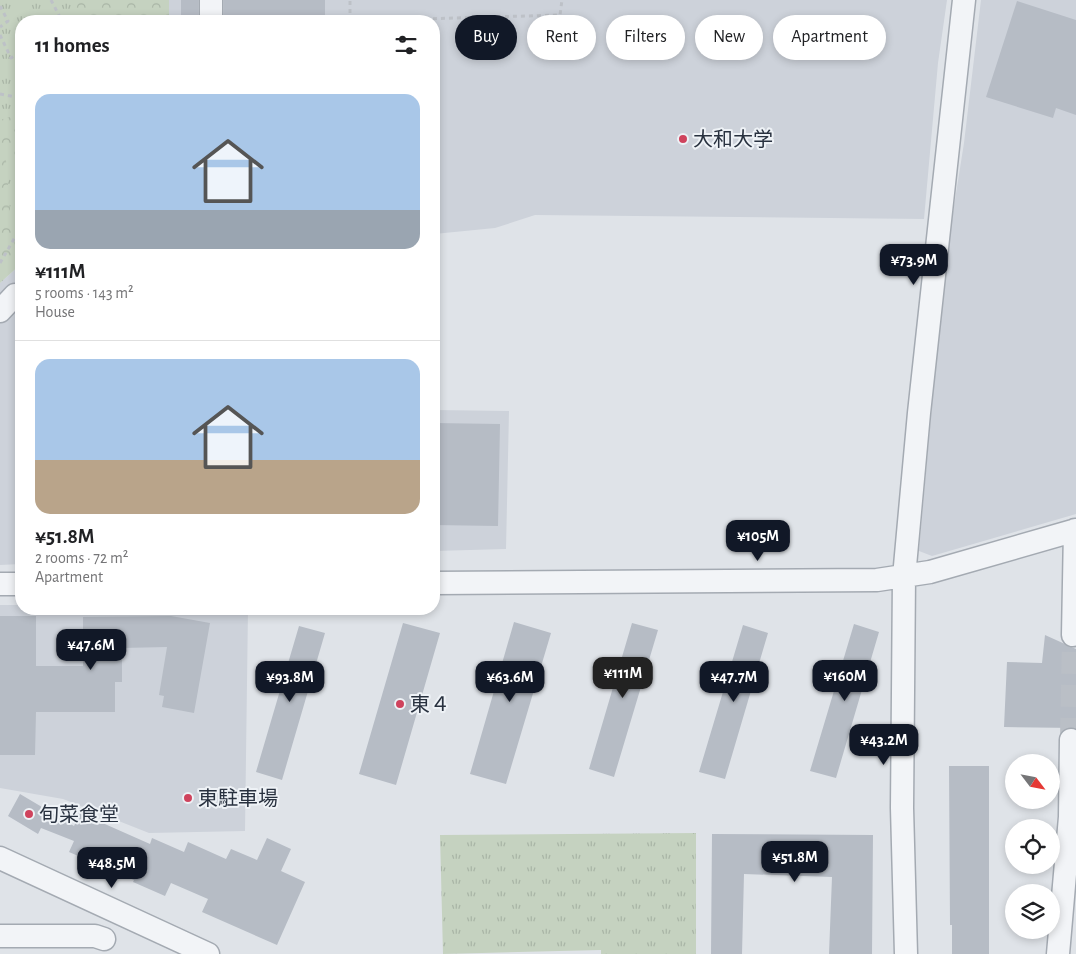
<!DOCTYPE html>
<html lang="en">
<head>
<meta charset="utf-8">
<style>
	body { margin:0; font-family:"Alegreya Sans","Noto Sans JP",sans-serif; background:#f6f6f6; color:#202124; height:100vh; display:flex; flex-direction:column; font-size:19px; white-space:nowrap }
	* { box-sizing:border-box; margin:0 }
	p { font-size:16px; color:#757577 }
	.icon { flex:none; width:28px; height:28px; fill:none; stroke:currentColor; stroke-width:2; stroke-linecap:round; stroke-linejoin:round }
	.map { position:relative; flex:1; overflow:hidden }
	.details { position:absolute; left:15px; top:15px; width:425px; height:600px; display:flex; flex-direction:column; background:#fff; border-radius:20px; box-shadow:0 2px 8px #0003 }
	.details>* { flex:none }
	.guide { position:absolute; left:455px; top:15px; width:475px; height:45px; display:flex; gap:10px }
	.needle { width:32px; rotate:122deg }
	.controls { position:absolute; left:1005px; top:754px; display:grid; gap:10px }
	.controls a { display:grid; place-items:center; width:55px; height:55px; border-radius:50%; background:#fff; box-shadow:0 2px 8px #0003; font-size:25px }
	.price { position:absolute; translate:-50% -42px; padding:0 11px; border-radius:10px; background:#111827; color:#fff; font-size:16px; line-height:32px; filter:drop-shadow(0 1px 2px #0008) }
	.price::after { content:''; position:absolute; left:50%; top:30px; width:15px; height:11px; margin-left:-8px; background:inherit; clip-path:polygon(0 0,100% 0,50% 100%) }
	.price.selected { background:#222; color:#fff }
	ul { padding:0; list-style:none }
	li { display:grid; align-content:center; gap:10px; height:265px; padding:0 20px }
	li+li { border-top:1px solid #e0e0e0 }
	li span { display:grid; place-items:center; height:155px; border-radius:15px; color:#555 }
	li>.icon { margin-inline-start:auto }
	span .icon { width:90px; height:90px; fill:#fffc; stroke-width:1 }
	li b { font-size:21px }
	h2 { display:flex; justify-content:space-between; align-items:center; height:60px; padding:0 20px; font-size:21px }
	.tag { padding:0 18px; border-radius:22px; background:#fff; box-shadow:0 2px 8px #0003; font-size:18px; line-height:45px }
	.tag.selected { background:#111827; color:#fff }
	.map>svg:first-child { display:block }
	.built { fill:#cdd2da }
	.grass { fill:url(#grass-tufts) }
	.forest { fill:url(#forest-crowns) }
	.building { fill:#b6bcc5 }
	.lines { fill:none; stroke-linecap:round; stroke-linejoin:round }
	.minor-tunnel { stroke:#babfc6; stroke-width:22; stroke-dasharray:22 11; stroke-linecap:butt }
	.minor-casing { stroke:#a4aab2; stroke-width:25 }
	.path { stroke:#bdc1c7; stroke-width:3; stroke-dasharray:4 4; stroke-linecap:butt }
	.minor { stroke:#f2f4f7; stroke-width:22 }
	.poi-dot { fill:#cf435d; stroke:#eef2f6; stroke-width:2 }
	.labels { text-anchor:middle; stroke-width:4; stroke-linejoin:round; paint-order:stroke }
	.poi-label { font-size:20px; fill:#28313f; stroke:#eef2f6; text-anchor:start }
</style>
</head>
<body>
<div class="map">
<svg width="1076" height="954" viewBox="0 0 1076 954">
	<defs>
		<pattern id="grass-tufts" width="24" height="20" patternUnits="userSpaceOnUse" patternTransform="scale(1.25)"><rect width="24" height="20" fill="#c5d2c0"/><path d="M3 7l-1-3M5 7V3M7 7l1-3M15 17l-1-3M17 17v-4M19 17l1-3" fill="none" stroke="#a9b5a6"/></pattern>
		<pattern id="forest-crowns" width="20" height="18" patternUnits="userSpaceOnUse" patternTransform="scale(1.25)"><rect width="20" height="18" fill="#c5d2c0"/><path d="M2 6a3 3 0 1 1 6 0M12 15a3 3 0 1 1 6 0" fill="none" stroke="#a9b5a6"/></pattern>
	</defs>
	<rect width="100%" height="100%" fill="#dfe3e8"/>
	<path class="built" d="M132 0H947L938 63 924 219 535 215 495 228 434 234V21H129Z
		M981 0H1076V514L932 556 919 551 944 269 964 143Z
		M21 264V564L0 565V283Z
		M434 410 509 411 506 549 434 551Z
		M0 605H21V609H248L245 831 149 833 63 799 0 788Z"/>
	<path class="grass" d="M0 0H132L129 21H21V264L0 283Z
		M696 833V954H601V950L443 954 440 835Z"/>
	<path class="forest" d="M69 0H169V21H80Z
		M16 115 21 120V158L6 160 11 223 21 233V258L0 276V120Z"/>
	<path class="building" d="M181 0H198V21H181Z
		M224 0H325V21H224Z
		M1017 1 1076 20V115L1056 108 1053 118 986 97Z
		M434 423 500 424 498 526 434 525Z
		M0 616H36V666H83V617L171 616 210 623 194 713 162 707 164 696 159 695 167 647 122 648V682H115V712H36L35 755H0Z
		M514 622 551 633 506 784 470 774Z
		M403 623 440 633 396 785 359 774Z
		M632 623 658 630 614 777 589 769Z
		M854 624 879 632 836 778 810 771Z
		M743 625 768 633 725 779 699 772Z
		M299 626 325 633 282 780 256 772Z
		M1045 635 1076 649V728L1004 727 1007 662 1042 663Z
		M949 766H989V954H952V925H950Z
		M20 794 74 826 80 813 150 844 152 838 184 852 188 842 226 859 231 849 257 860 267 838 291 849 281 871 305 882 277 945 202 912 208 899 171 883 165 896 133 882 134 880 69 852 74 841 41 828 38 834 8 816Z
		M712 834 873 835 872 954H829L832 877 744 874 742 954H711Z"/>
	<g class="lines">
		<path class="minor-tunnel" d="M1071 740 1073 635"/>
		<g class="minor-casing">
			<path id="minor" d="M211 21V0
				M0 311 15 295H21
				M434 583 877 580 930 572 1076 530
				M0 584H21
				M1073 635 1075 530
				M0 858 208 954
				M0 936H95L104 939
				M906 954 902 808 904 577 919 413 964 0
				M1058 954 1070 817 1071 740"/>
		</g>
		<path class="path" d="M51 0 62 21
			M0 6 8 21 0 27
			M350 21V0
			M353 21 560 15 562 0
			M0 35 11 58 18 53 21 59
			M0 94 21 98
			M0 263 21 227"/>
		<use href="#minor" class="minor"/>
	</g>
	<g class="poi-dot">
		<circle cx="683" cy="139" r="5"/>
		<circle cx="400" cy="704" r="5"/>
		<circle cx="188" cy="798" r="5"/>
		<circle cx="29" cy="814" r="5"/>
	</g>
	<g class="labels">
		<g class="poi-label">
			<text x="693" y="146">大和大学</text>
			<text x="410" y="711">東４</text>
			<text x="198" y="805">東駐車場</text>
			<text x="39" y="821">旬菜食堂</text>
		</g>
	</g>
</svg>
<div class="controls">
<a><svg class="needle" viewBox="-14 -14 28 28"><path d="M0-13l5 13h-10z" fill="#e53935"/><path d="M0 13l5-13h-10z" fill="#757577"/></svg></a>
<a><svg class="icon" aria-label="locate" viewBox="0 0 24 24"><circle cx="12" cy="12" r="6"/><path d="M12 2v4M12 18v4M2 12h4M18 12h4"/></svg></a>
<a><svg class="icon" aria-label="layers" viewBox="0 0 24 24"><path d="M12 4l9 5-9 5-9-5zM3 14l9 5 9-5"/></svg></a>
</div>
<b class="price" style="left:914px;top:286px">¥73.9M</b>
<b class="price" style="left:758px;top:562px">¥105M</b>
<b class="price" style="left:91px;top:671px">¥47.6M</b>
<b class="price selected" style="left:623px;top:699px">¥111M</b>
<b class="price" style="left:845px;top:702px">¥160M</b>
<b class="price" style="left:290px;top:703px">¥93.8M</b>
<b class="price" style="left:510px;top:703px">¥63.6M</b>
<b class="price" style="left:734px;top:703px">¥47.7M</b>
<b class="price" style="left:884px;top:766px">¥43.2M</b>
<b class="price" style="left:795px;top:883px">¥51.8M</b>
<b class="price" style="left:112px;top:889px">¥48.5M</b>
<div class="guide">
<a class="tag selected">Buy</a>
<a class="tag">Rent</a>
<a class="tag">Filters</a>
<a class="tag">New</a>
<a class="tag">Apartment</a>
</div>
<section class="details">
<h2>11 homes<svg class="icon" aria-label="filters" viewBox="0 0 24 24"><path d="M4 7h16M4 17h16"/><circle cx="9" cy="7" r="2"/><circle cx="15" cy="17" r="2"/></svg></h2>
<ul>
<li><span style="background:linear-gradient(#a9c7e8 75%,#9aa5b1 0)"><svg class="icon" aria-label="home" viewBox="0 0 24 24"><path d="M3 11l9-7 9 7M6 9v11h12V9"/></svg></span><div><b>¥111M</b><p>5 rooms · 143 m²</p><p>House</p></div></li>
<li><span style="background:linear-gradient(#a9c7e8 65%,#b9a48a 0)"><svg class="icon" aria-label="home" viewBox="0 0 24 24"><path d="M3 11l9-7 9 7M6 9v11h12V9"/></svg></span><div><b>¥51.8M</b><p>2 rooms · 72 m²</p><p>Apartment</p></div></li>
</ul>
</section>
</div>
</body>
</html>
